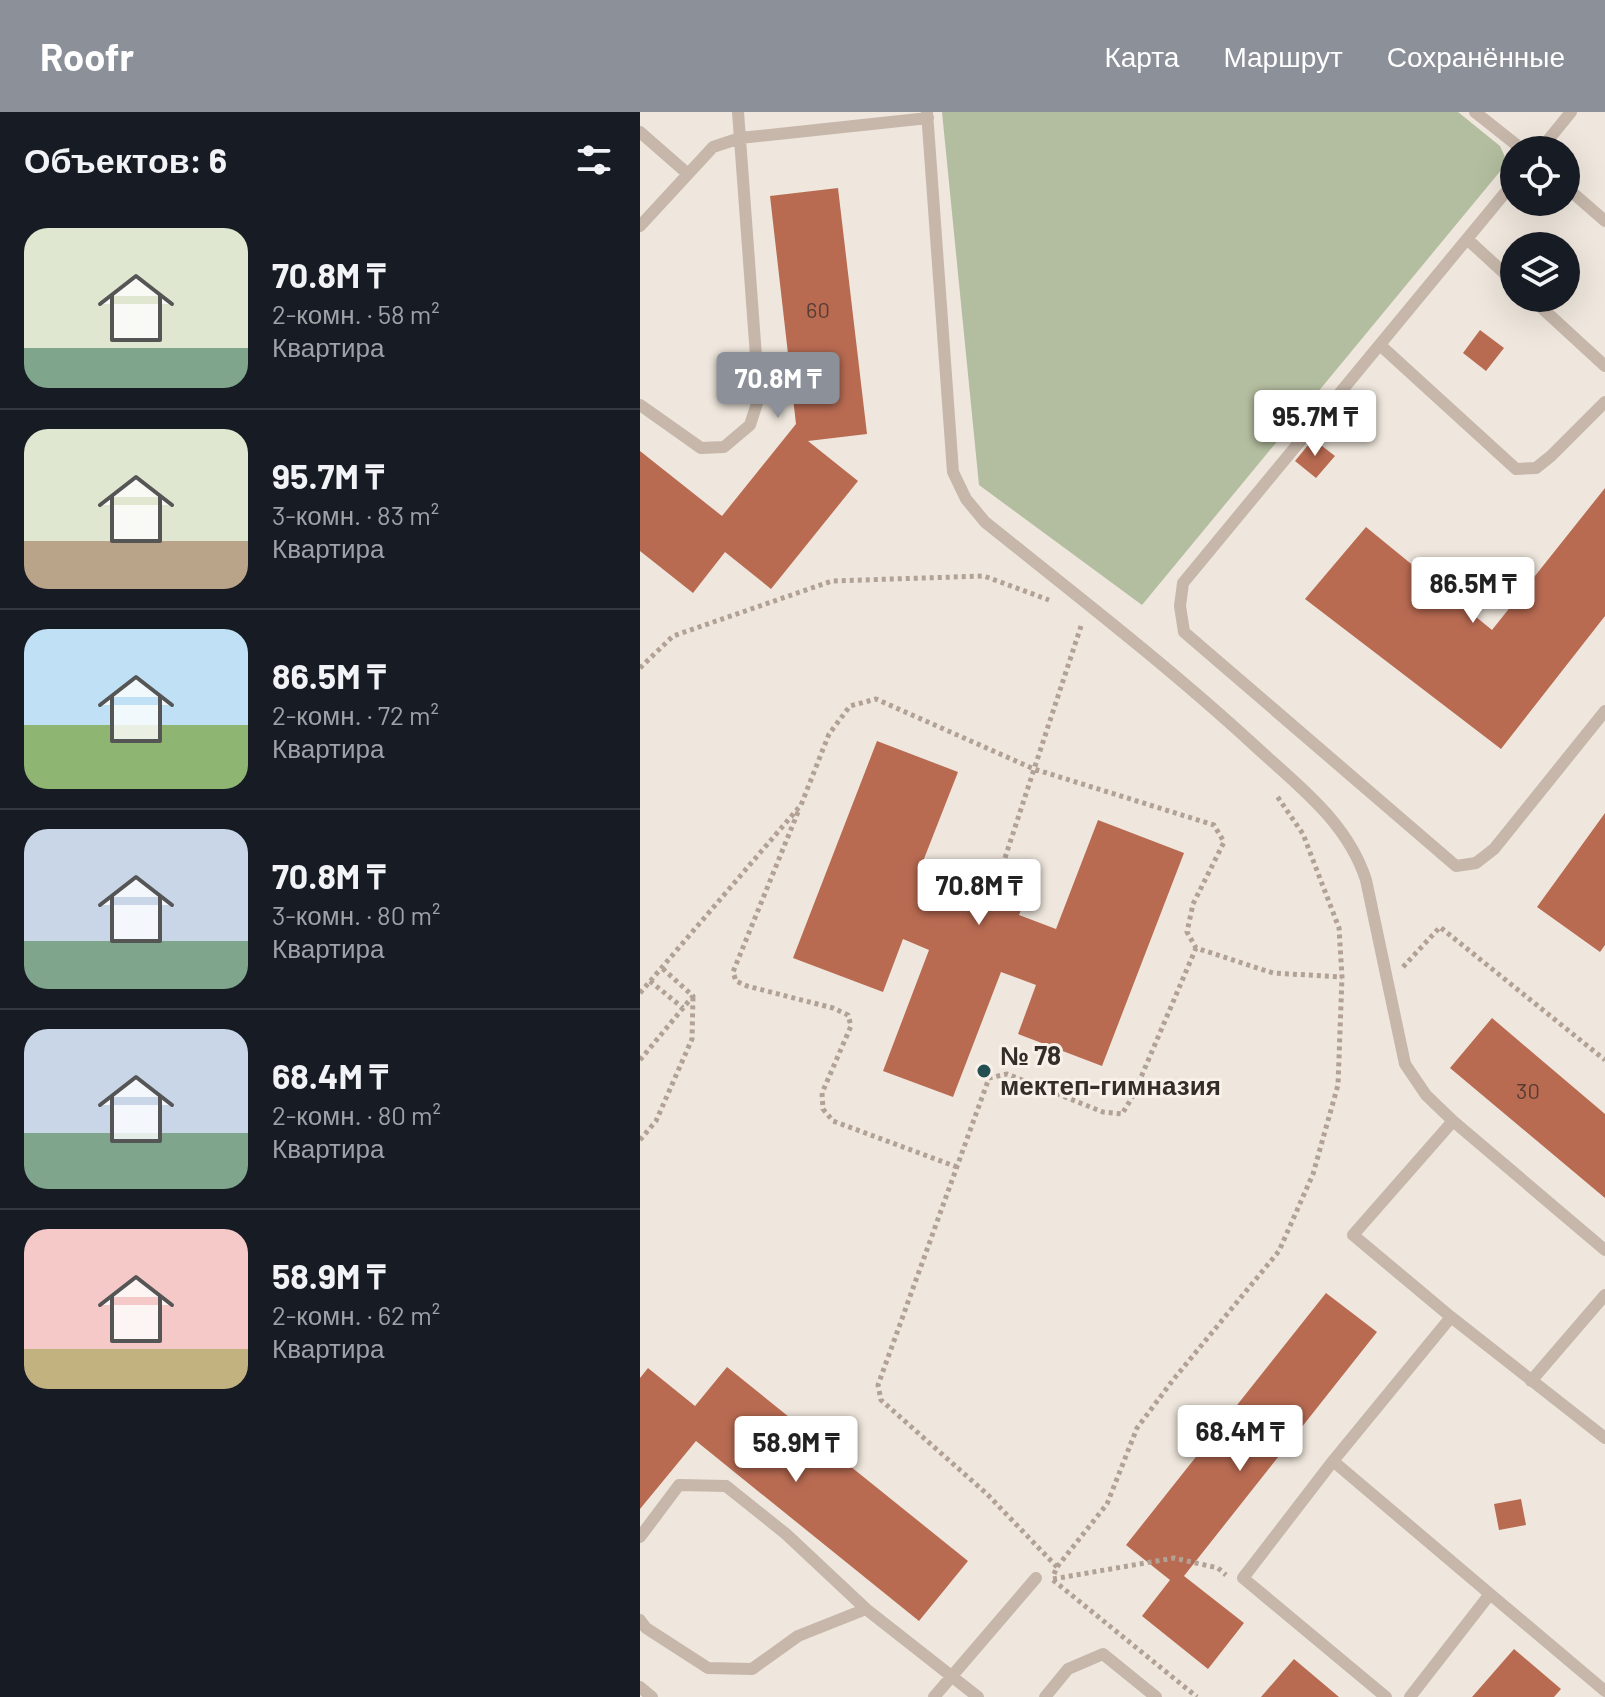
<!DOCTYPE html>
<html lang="ru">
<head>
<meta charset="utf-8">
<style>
	body { margin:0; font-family:Barlow,sans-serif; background:#242831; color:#f1f3f6; height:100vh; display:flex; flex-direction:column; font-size:30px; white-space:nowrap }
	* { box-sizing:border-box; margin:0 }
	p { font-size:26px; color:#9ea1a6 }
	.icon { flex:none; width:44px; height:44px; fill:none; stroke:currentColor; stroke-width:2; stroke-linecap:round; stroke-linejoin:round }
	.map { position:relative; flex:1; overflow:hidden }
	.drawer { display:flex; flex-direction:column; background:#171b24; width:640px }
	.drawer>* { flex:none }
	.fabs { position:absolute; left:860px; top:24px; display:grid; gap:16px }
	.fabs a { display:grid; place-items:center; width:80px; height:80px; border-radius:50%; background:#171b24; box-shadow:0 8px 32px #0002; font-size:40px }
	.price { position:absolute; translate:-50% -68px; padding:0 18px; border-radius:8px; background:#fff; color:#222; font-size:26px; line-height:52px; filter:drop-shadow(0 2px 4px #0008) }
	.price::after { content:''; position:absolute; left:50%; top:48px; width:24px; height:18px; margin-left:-12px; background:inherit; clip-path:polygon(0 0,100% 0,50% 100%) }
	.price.active { background:#8c9099; color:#fff }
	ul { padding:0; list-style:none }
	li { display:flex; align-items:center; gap:24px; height:200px; padding:0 24px }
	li+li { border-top:2px solid #363941 }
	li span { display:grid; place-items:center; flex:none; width:224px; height:160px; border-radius:24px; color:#555 }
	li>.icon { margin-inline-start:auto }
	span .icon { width:96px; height:96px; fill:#fffc; stroke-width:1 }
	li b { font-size:34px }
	h2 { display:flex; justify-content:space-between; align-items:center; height:96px; padding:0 24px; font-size:34px }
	header { display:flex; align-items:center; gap:48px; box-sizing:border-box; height:112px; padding:0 40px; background:#8c9099; color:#fff }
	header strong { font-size:38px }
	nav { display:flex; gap:44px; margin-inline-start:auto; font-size:28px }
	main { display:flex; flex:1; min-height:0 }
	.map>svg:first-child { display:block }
	.green { fill:#b3bd9f }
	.building { fill:#b96b52 }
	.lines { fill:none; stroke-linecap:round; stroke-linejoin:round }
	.path { stroke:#b2a195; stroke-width:5; stroke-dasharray:4 4; stroke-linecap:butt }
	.service { stroke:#c6b7aa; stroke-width:12 }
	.poi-dot { fill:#234e52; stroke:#f8f1e9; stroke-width:3 }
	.labels { text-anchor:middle; stroke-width:6; stroke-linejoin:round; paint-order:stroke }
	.number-label { font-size:22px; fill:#563c33 }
	.poi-label { font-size:26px; font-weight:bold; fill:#352d29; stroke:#f8f1e9; text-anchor:start }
</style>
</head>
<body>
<header>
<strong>Roofr</strong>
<nav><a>Карта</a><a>Маршрут</a><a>Сохранённые</a></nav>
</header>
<main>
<section class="drawer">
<h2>Объектов: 6<svg class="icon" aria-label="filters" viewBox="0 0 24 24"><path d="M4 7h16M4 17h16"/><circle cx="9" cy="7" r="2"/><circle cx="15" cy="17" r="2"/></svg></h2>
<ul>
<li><span style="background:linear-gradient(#dfe7d0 75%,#7fa58c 0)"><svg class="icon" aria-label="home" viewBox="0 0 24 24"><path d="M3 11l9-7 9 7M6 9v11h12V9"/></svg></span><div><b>70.8M ₸</b><p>2-комн. · 58 m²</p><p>Квартира</p></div></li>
<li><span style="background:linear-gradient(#dfe7d0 70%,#b9a48a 0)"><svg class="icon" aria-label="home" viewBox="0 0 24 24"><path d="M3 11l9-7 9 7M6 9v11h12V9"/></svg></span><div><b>95.7M ₸</b><p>3-комн. · 83 m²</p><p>Квартира</p></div></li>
<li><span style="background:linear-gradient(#bfe0f5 60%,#8fb573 0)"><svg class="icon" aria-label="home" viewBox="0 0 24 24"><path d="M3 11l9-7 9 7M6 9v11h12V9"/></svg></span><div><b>86.5M ₸</b><p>2-комн. · 72 m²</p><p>Квартира</p></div></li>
<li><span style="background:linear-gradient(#c9d6e8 70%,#7fa58c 0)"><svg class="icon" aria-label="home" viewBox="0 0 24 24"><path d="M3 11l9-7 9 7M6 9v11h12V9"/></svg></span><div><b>70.8M ₸</b><p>3-комн. · 80 m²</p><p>Квартира</p></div></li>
<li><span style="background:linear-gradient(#c9d6e8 65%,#7fa58c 0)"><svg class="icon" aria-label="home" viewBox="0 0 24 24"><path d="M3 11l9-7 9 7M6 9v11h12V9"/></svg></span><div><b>68.4M ₸</b><p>2-комн. · 80 m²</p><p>Квартира</p></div></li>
<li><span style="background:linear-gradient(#f6c9c9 75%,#c2b280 0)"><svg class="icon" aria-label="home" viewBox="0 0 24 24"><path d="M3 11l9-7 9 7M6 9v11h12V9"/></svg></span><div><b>58.9M ₸</b><p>2-комн. · 62 m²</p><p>Квартира</p></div></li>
</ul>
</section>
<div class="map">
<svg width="965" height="1585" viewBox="0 0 965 1585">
	<rect width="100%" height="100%" fill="#efe7dd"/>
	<path class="green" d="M302 0H818L860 34 865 45 862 57 502 493 339 373Z"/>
	<path class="building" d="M198 76 227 322 168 329 218 369 131 477 85 440 53 481 0 439V339L82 404 156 312 130 84Z
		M840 218 864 236 846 259 823 241Z
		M673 327 695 344 676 366 655 349Z
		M965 376V504L861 637 665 487 726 415 852 518Z
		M237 629 318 660 280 757 323 773 332 750 391 773 379 803 416 817 458 708 544 741 462 954 378 922 396 873 361 860 313 985 243 959 289 838 263 827 243 880 153 846Z
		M965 701V833L960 840 897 795Z
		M852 906 965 1002V1086L810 956Z
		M686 1181 737 1220 544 1464 604 1511 568 1557 502 1504 530 1468 486 1433Z
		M87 1255 328 1449 279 1509 56 1329 0 1397V1266L8 1256 55 1294Z
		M881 1387 886 1413 859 1418 854 1392Z
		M874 1537 921 1577 914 1585H832Z
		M654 1547 699 1585H621Z"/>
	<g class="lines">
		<path class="path" d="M0 556 33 524 192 469 344 464 409 488
			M158 700 93 860 96 869 107 874 193 896 208 903 211 914 182 981 183 997 193 1009 317 1055
			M360 761 442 511
			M763 855 800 815 965 948
			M10 869 43 896
			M0 881 161 693 189 622 210 594 236 587 394 657 574 713 584 730 553 792 547 820 556 836 633 861 702 865
			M0 948 53 884 22 856
			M0 1028 16 1009 52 927 53 884
			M417 1455 347 1382 241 1288 238 1273 349 966 367 962 463 1000 482 1002 493 984 556 836
			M414 1462 417 1455 467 1392 497 1316 533 1268 639 1139 673 1062 698 973 702 865 699 816 663 722 637 684
			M413 1467 534 1446 578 1456 586 1463
			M413 1468 557 1585"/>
		<path class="service" d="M287 0 313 360 326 387 345 410C436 483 528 554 614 633 657 673 707 709 726 768L765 952 786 983 813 1009
			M835 0 883 38
			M0 20 48 62
			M900 38 931 0
			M874 70 543 471 540 494 544 520 816 754 836 751 854 737 965 599
			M926 75 965 109
			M0 114 73 35 100 26 288 6
			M827 127 874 170
			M891 186 965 254
			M740 233 876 357 896 356 911 344 965 290
			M0 293 61 336 84 335 110 313 119 285 98 0
			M965 1138 813 1009 713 1123 811 1205 965 1326
			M891 1269 965 1183
			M693 1349 850 1482
			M0 1425 39 1373 86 1374 146 1422 226 1497 338 1585
			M0 1508 6 1516 68 1556 112 1557 158 1524 226 1497
			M0 1575 12 1585
			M294 1585 396 1466
			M405 1585 428 1557 463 1542 516 1585
			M746 1585 603 1466 693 1349 811 1205
			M770 1585 850 1482 965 1579"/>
	</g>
	<circle class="poi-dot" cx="344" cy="959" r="8"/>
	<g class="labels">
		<g class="number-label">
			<text x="178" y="206">60</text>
			<text x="888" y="987">30</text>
		</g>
		<g class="poi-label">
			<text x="360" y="953">№ 78<tspan x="360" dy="30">мектеп-гимназия</tspan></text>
		</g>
	</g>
</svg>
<div class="fabs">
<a><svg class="icon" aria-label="locate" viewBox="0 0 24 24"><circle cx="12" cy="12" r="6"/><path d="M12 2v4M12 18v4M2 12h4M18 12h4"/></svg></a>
<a><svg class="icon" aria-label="layers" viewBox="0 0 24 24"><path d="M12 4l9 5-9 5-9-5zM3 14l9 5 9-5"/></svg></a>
</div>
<b class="price active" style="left:138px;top:308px">70.8M ₸</b>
<b class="price" style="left:675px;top:346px">95.7M ₸</b>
<b class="price" style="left:833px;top:513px">86.5M ₸</b>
<b class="price" style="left:339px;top:815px">70.8M ₸</b>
<b class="price" style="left:600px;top:1361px">68.4M ₸</b>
<b class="price" style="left:156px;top:1372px">58.9M ₸</b>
</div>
</main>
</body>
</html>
